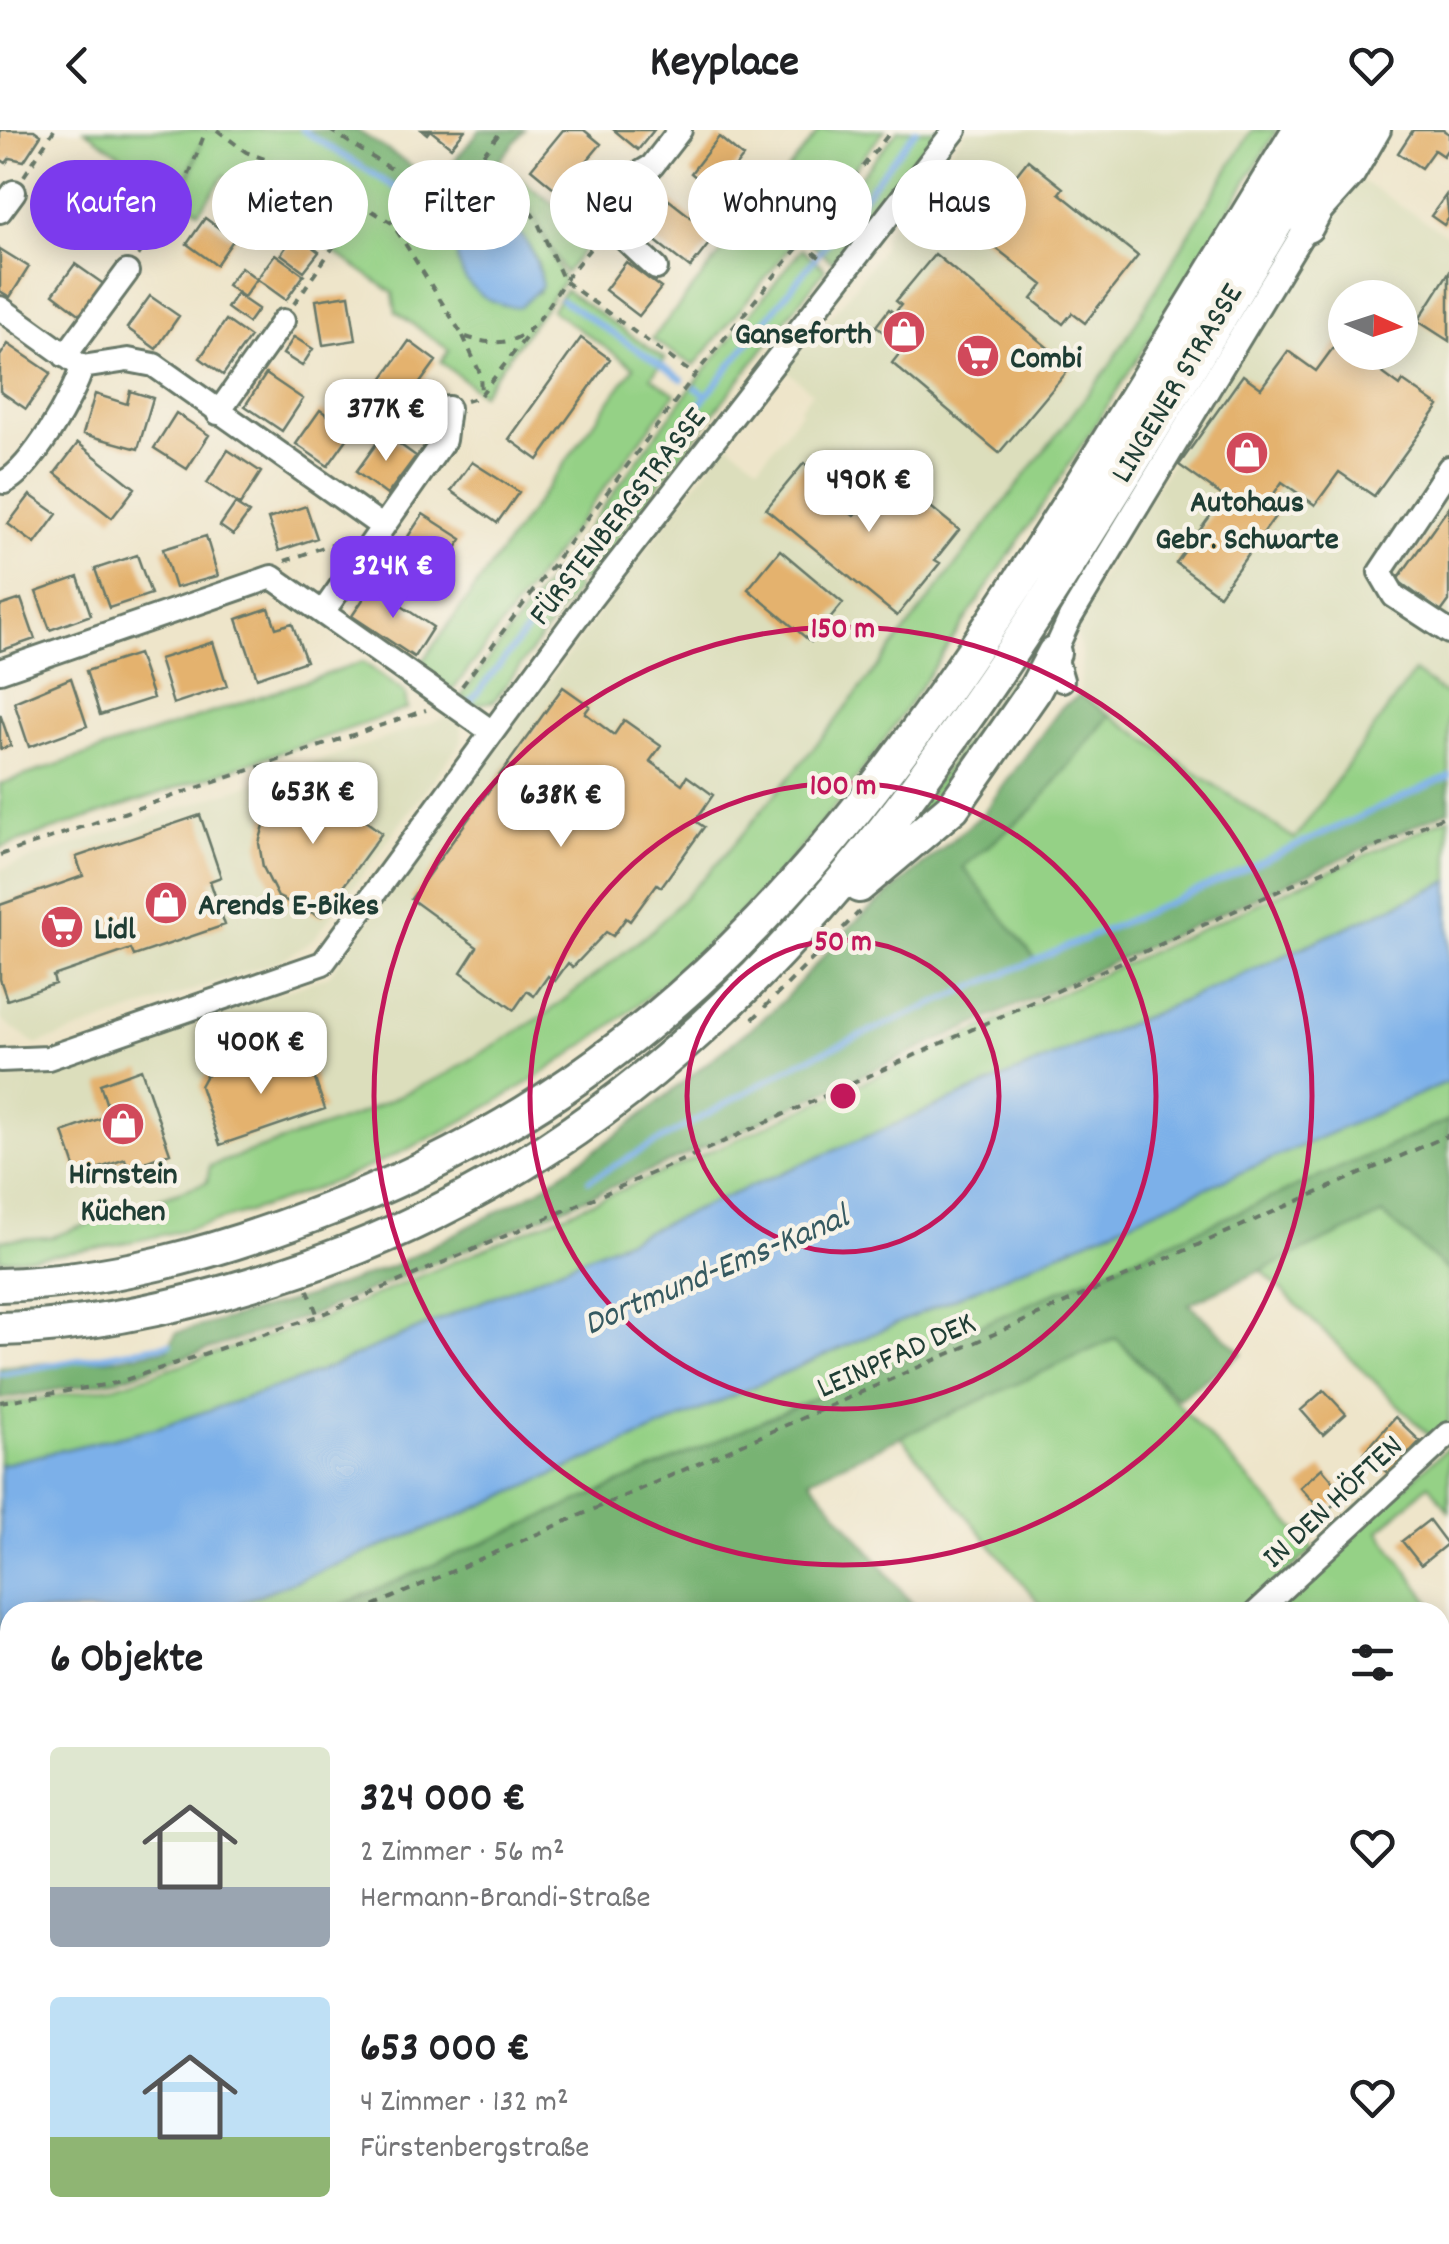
<!DOCTYPE html>
<html lang="de">
<head>
<meta charset="utf-8">
<style>
	body { margin:0; font-family:Dekko,sans-serif; background:#f2f2f2; color:#202124; height:100vh; display:flex; flex-direction:column; font-size:38px; white-space:nowrap }
	* { box-sizing:border-box; margin:0 }
	p { font-size:32px; color:#757577 }
	.icon { flex:none; width:55px; height:55px; fill:none; stroke:currentColor; stroke-width:2; stroke-linecap:round; stroke-linejoin:round }
	.map { position:relative; flex:1; overflow:hidden }
	.details { position:absolute; left:0px; top:1472px; width:1450px; height:642px; display:flex; flex-direction:column; background:#fff; border-radius:30px 30px 0 0; box-shadow:0 5px 25px #0003 }
	.details>* { flex:none }
	.hud { position:absolute; left:30px; top:30px; width:1390px; height:90px; display:flex; gap:20px }
	.needle { width:65px; rotate:93deg }
	.tools { position:absolute; left:1328px; top:150px; display:grid; gap:20px }
	.tools a { display:grid; place-items:center; width:90px; height:90px; border-radius:50%; background:#fff; box-shadow:0 5px 25px #0003; font-size:50px }
	.price { position:absolute; translate:-50% -85px; padding:0 22px; border-radius:20px; background:#fff; color:#222; font-size:32px; line-height:65px; filter:drop-shadow(0 2px 5px #0008) }
	.price::after { content:''; position:absolute; left:50%; top:60px; width:30px; height:22px; margin-left:-15px; background:inherit; clip-path:polygon(0 0,100% 0,50% 100%) }
	.price.on { background:#7c3aed; color:#fff }
	ul { padding:0; list-style:none }
	li { display:flex; align-items:center; gap:30px; height:250px; padding:0 50px }
	li span { display:grid; place-items:center; flex:none; width:280px; height:200px; border-radius:10px; color:#555 }
	li>.icon { margin-inline-start:auto }
	span .icon { width:120px; height:120px; fill:#fffc; stroke-width:1 }
	li b { font-size:42px }
	h2 { display:flex; justify-content:space-between; align-items:center; height:120px; padding:0 50px; font-size:42px }
	.tag { padding:0 35px; border-radius:45px; background:#fff; box-shadow:0 5px 25px #0003; font-size:35px; line-height:90px }
	.tag.on { background:#7c3aed; color:#fff }
	header { display:flex; justify-content:space-between; align-items:center; height:130px; padding:0 50px; background:#fff; font-size:45px; font-weight:800 }
	.map>svg:first-child { display:block }
	.built { fill:#dcdebc; fill-rule:evenodd }
	.green { fill:#95d186; stroke:#5a875d; stroke-width:2.5; fill-rule:evenodd }
	.forest { fill:#78b373; stroke:#4c7854; stroke-width:2.5 }
	.water { fill:#7cb0e9; stroke:#4e768e; stroke-width:2.5 }
	.lines { fill:none; stroke-linecap:round; stroke-linejoin:round }
	.stream { stroke:#7cb0e9; stroke-width:6 }
	.building { fill:#e4b26e }
	.minor-casing { stroke:#677868; stroke-width:28 }
	.highway-casing { stroke:#677868; stroke-width:38 }
	.path { stroke:#677868; stroke-width:4; stroke-dasharray:8 8; stroke-linecap:butt }
	.minor { stroke:#fff; stroke-width:22 }
	.highway { stroke:#fff; stroke-width:32 }
	.ring { fill:none; stroke:#c2185b; stroke-width:5 }
	.labels { text-anchor:middle; stroke-width:9; stroke-linejoin:round; paint-order:stroke }
	.poi-label { font-size:32px; font-weight:bold; fill:#1f3d34; stroke:#f7f3e8; text-anchor:start }
	.street-label { font-size:32px; fill:#1f3d34; stroke:#f7f3e8 }
	.water-label { font-size:35px; font-style:italic; fill:#365a61; stroke:#f7f3e8 }
	.centre { fill:#c2185b; stroke:#f7f3e8; stroke-width:5 }
	.ring-label { font-size:30px; text-anchor:middle; font-weight:bold; fill:#c2185b; stroke:#f7f3e8; stroke-width:9; stroke-linejoin:round; paint-order:stroke }
</style>
</head>
<body>
<header><svg class="icon" aria-label="back" viewBox="0 0 24 24"><path d="M15 5l-7 7 7 7"/></svg>Keyplace<svg class="icon" aria-label="heart" viewBox="0 0 24 24"><path d="M12 20l-8-8c-3-5 5-10 8-4 3-6 11-1 8 4z"/></svg></header>
<div class="map">
<svg width="1449" height="2114" viewBox="0 0 1449 2114">
	<rect width="100%" height="100%" fill="#f7f3e8"/>
	<filter id="ink" filterUnits="userSpaceOnUse"><feTurbulence type="fractalNoise" baseFrequency=".01" numOctaves="2"/><feDisplacementMap in="SourceGraphic" scale="20" xChannelSelector="R" yChannelSelector="G"/><feConvolveMatrix kernelMatrix="1 2 1 2 8 2 1 2 1" color-interpolation-filters="sRGB"/></filter>
	<filter id="wash" filterUnits="userSpaceOnUse"><feTurbulence type="fractalNoise" baseFrequency=".0048" numOctaves="4" result="noise"/><feDisplacementMap in="SourceGraphic" scale="40" xChannelSelector="R" yChannelSelector="G"/><feGaussianBlur stdDeviation="2.25" result="paint"/><feColorMatrix in="noise" values="0 0 0 0 0 0 0 0 0 0 0 0 0 0 0 0 0 1.4 0 .05"/><feComposite in="paint" operator="in"/></filter>
	<g filter="url(#wash)">
		<rect width="100%" height="100%" fill="#eee5ca"/>
		<path class="built" d="M967 0H1252L1111 234 904 506 726 724 654 799 604 841 546 884 447 944 207 1052 52 1107 0 1110V949L44 945 328 846 727 312 759 335 801 282 799 279 812 262 785 239 842 173 883 118 885 102Z
			M1359 49 1449 106V567L1413 542 1295 709 1080 565 1082 526 1074 492 1309 108ZM1345 168H1400V222H1345Z
			M450 586 462 598V611L315 808 283 829 36 915 0 889V740Z
			M10 1900V2039L0 2006V1904Z
			M30 2105H269L273 2114H33Z"/>
		<path class="green" d="M85 0H302L438 82 454 62 496 60 520 66 538 93 564 151 481 264 441 232 449 220 396 182 393 163 225 45 199 81 183 69 201 13 179 65ZM500 86C521 102 550 135 538 163L457 116 467 92Z
			M820 0H885L694 236 652 209Z
			M898 0H937L832 131 808 111Z
			M1252 0H1277C1184 157 1087 312 984 462 929 544 876 628 813 704 610 946 316 1105 0 1130V1110L52 1107 207 1052 210 1036 355 986 447 944 546 884 654 799 726 724 835 592 1111 234Z
			M499 32 568 86 581 71 607 91 565 143 523 65 497 57 476 60Z
			M802 119 825 139 583 452 561 434 687 263Z
			M565 160 665 229 651 247 675 264 453 560 419 536 634 237 551 180Z
			M555 441 578 458 494 571 474 575 461 566Z
			M363 532 405 563 407 579 0 718V654Z
			M1414 542 1449 567V646L1037 831 962 738 1034 678 1110 585 1295 709Z
			M1012 547 1027 558 949 667 904 696Z
			M1449 687V751L1222 854 302 1249 159 1297 0 1335V1275L116 1256 320 1189 686 1032Z
			M1449 951V990L326 1482H216L452 1389Z
			M1383 1084 1449 1142V1292L1432 1308 1261 1140Z
			M1116 1208 1314 1419 1242 1482H1047L901 1307Z
			M1449 1316V1381L1429 1354 1379 1401 1437 1482H1266Z
			M1440 1486 1449 1499V1581L1440 1585Z
			M10 1562V1900L0 1904V1565Z"/>
		<path class="forest" d="M302 0H356L437 52 480 0H524L473 64 454 62 438 82Z
			M1080 565 1110 585 1034 678 963 737 1037 831 1449 646V680L684 1026 317 1183 116 1250 0 1269V1237L120 1228 168 1219 176 1203 310 1166 395 1135 537 1061 621 1002 776 878 854 793 982 685 1062 577Z
			M1449 990V1142L1383 1084 1189 1174 1242 1223 1178 1269 1116 1208 810 1349 919 1482H326Z
			M1440 1687 1449 1689V1739L1440 1737Z
			M1440 1777 1449 1778V1859L1440 1858Z
			M0 2006 10 2039V2105H30L32 2114H0Z"/>
		<path class="water" d="M483 83C519 89 537 122 542 156L520 177C467 177 429 115 483 83Z
			M1449 751V951L452 1389 216 1482H10V1562L0 1565V1335L159 1297 302 1249 1222 854Z"/>
		<g class="lines">
			<path class="stream" d="M302 0 467 102
				M562 170 682 249
				M696 258 707 265 916 0
				M576 437 707 265
				M467 576 563 455
				M589 1050 804 930 1219 751 1449 646
				M0 1244 170 1214
				M0 1653 10 1650
				M1440 1861 1449 1863
				M0 1870 6 1888 10 1886
				M343 2105 347 2114"/>
		</g>
		<g id="blocks">
			<path class="building" d="M0 0H34L41 5 24 31 10 28 6 33 0 29Z
				M422 0H465L451 17 430 0 427 4Z
				M563 0H584L601 14 560 63 531 39Z
				M614 0H654L638 20Z
				M1413 0H1443L1449 4V17L1443 26 1434 20 1421 38 1398 23Z
				M719 7 743 27 715 63 691 43Z
				M1028 30 1063 58 1059 63 1138 126 1085 193 1072 183 1063 194 1032 169 1043 155 973 100Z
				M63 32 97 55 76 88 42 66Z
				M1446 65 1449 88 1444 95 1431 86Z
				M669 70 715 106 690 138 644 102Z
				M205 88 234 109 216 135 187 114Z
				M295 104 319 122 304 141 281 124Z
				M0 119 29 137 10 167 0 161Z
				M275 124 304 145 286 170 257 149Z
				M935 124 1071 237 999 323 892 233 903 219 876 196 889 179 902 190 905 186 897 180 901 175 896 171Z
				M626 132 661 158 639 186 605 160Z
				M75 134 105 155 82 186 53 164Z
				M241 137 257 149 244 167 227 155Z
				M1449 142V211L1418 191Z
				M236 164 258 179 248 193 227 178Z
				M349 165 356 210 323 215 316 170Z
				M150 166 179 186 156 219 127 198Z
				M226 190 250 207 223 245 200 228Z
				M294 207 313 219 302 236 283 224Z
				M581 208 610 229 538 330 509 309Z
				M409 211 436 231 407 271 380 252Z
				M1338 211 1345 222H1354L1400 256 1403 251 1439 276 1374 366 1339 342 1315 375 1282 352 1273 365 1284 374 1219 465 1176 433 1224 367 1179 335 1243 245 1261 258 1288 221 1316 241Z
				M8 214 51 243 26 279 0 261V226Z
				M266 244 303 269 282 301 245 276Z
				M130 261 153 268 138 319 83 304 95 264 127 274Z
				M320 280 352 302 328 336 296 314Z
				M176 283 209 305 187 339 154 318Z
				M384 303 416 326 387 365 356 342Z
				M78 313 135 358 112 388 55 343Z
				M228 320 261 342 240 375 207 353Z
				M472 332 519 362 497 393 451 361Z
				M804 333 831 355 825 362 854 386 889 343 959 400 935 430 940 433 897 486 766 379Z
				M30 365 57 384 35 414 8 394Z
				M235 374 249 383 233 405 220 396Z
				M306 376 317 408 279 421 268 389Z
				M1449 377V471L1441 482 1397 450Z
				M423 384 462 409 432 455 393 429Z
				M206 406 218 446 175 458 163 419Z
				M780 420 843 473 811 512 748 459Z
				M137 425 151 464 109 478 95 439Z
				M78 447 91 485 50 500 36 462Z
				M372 456 433 497 414 527 352 486Z
				M21 469 35 509 0 521V476Z
				M269 478 276 498 292 493 306 531 257 548 237 489Z
				M213 512 227 556 173 574 159 529Z
				M138 524 153 568 100 585 86 541Z
				M71 548 87 596 29 617 14 572Z
				M563 557 590 576 585 583 614 605 624 590 661 616 650 631 682 654 687 646 713 665 695 691 704 697 661 757 657 754 630 791 626 788 613 806 606 802 573 837 568 833 555 851 548 846 534 866 527 861 514 880 461 842 477 817 411 769Z
				M0 584 11 616 0 619Z
				M313 653 382 703 321 787 278 767 263 737 259 713 272 667Z
				M200 685 221 747 210 751 225 795 134 826 131 819 53 846 55 854 7 870 0 849V775L83 746 76 727Z
				M305 920 325 979 220 1015 200 956 206 945 225 939 236 944Z
				M141 939 170 1023 128 1038 125 1029 78 1046 63 1002 110 985 100 954Z
				M1324 1260 1346 1284 1323 1305 1301 1280Z
				M1395 1287 1420 1311 1389 1344 1364 1323Z
				M1322 1338 1345 1365 1324 1383 1300 1357Z
				M1429 1390 1447 1414 1421 1435 1402 1411Z
				M1440 1908 1449 1910 1444 1949H1440Z
				M69 2105H96L73 2114Z
				M410 2105H439L423 2113Z
				M482 2105 487 2114H460Z
				M518 2105H564L567 2111 505 2114Z
				M849 2105H888L887 2114H848Z
				M945 2105H984L1000 2110V2114H944Z
				M1025 2105H1050L1070 2108 1069 2114H1024Z
				M1380 2105H1426L1425 2114 1379 2112Z"/>
		</g>
	</g>
	<g filter="url(#ink)">
		<use href="#blocks" fill-opacity="0" stroke="#677868" stroke-width="2.5"/>
		<g class="lines">
			<g class="minor-casing">
				<path id="minor" d="M0 81 14 62
					M656 138 610 95 621 55 652 36 680 0
					M0 178 82 237 128 230 154 235 383 397
					M65 226 127 142
					M218 283 283 191
					M1449 338 1380 442 1394 466 1449 502
					M4 352C30 341 74 266 82 237
					M323 482 444 310 448 278
					M0 541 272 447 492 602
					M1062 550 1054 523 1070 488 1307 96 1353 45 1379 0
					M0 930 48 928 323 833 585 476 955 0
					M1257 1482 1449 1304
					M373 2105 377 2114
					M1206 2105 1261 2114
					M598 2114 616 2105
					M910 2114 911 2105
					M1160 2114 1162 2105"/>
			</g>
			<g class="highway-casing">
				<path id="highway" d="M1307 96 1358 0
					M859 756 953 677 1034 561 1054 523
					M0 1155C108 1152 211 1124 311 1086 658 958 845 722 1039 421 1128 282 1213 141 1299 0
					M0 1199C93 1197 190 1174 278 1146 640 1031 853 768 1052 460 1149 309 1240 154 1332 0"/>
			</g>
			<path class="path" d="M217 0 246 22 321 50 392 93 463 206C521 226 537 196 564 151L693 244
				M330 0C361 19 399 48 434 58 463 67 491 59 520 66L538 93 564 151 597 110
				M24 46 54 0
				M454 62 502 0
				M801 112 824 131
				M138 126 182 63 206 0
				M294 174 362 75
				M463 206 480 243 481 263
				M466 271 479 267 530 202
				M285 431 346 409
				M554 435 578 453
				M462 556 695 245 892 0
				M0 725 426 580
				M753 889 859 782
				M308 1160 318 1186
				M0 1272 116 1253 318 1186 685 1029 1449 684
				M359 1482 1449 1005
				M0 1635 10 1632
				M0 1669 10 1666
				M1440 1671 1449 1672
				M1440 1719 1449 1720
				M1440 1839 1449 1840
				M146 2105 150 2114
				M751 2105 755 2114"/>
			<use href="#minor" class="minor"/>
			<use href="#highway" class="highway"/>
		</g>
	</g>
	<g class="ring">
		<circle cx="843" cy="966" r="156"/>
		<circle cx="843" cy="966" r="313"/>
		<circle cx="843" cy="966" r="469"/>
	</g>
	<defs>
		<g id="shop-disc" transform="scale(2.25)"><circle r="9.5" fill="#d1495b" stroke="#f7f3e8"/><path d="M-5-2.5h2.3a2.7 3.5 0 0 1 5.4 0H5L5.5 6h-11ZM-1.5-2.5h3a1.5 2.3 0 0 0-3 0Z" fill="#fff"/></g>
		<g id="supermarket-disc" transform="scale(2.25)"><circle r="9.5" fill="#d1495b" stroke="#f7f3e8"/><path d="M-6-5.5h2.5l.6 2H6L4.5 2H-2.5L-4.4-4H-6ZM-1.5 3.2a1.3 1.3 0 1 0 .1 0ZM3 3.2a1.3 1.3 0 1 0 .1 0Z" fill="#fff"/></g>
	</defs>
	<g fill-rule="evenodd">
		<use href="#shop-disc" x="904" y="202"/>
		<use href="#supermarket-disc" x="978" y="226"/>
		<use href="#shop-disc" x="1247" y="323"/>
		<use href="#shop-disc" x="166" y="773"/>
		<use href="#supermarket-disc" x="62" y="797"/>
		<use href="#shop-disc" x="123" y="994"/>
	</g>
	<g class="labels">
		<g class="poi-label">
			<text x="872" y="213" text-anchor="end">Ganseforth</text>
			<text x="1010" y="237">Combi</text>
			<text x="1247" y="381" text-anchor="middle">Autohaus<tspan x="1247" dy="37">Gebr. Schwarte</tspan></text>
			<text x="198" y="784">Arends E-Bikes</text>
			<text x="94" y="808">Lidl</text>
			<text x="123" y="1053" text-anchor="middle">Hirnstein<tspan x="123" dy="37">Küchen</tspan></text>
		</g>
		<g class="street-label">
			<text transform="translate(1175 252) rotate(-59)" y="11">LINGENER STRASSE</text>
			<text transform="translate(616 385) rotate(-52)" y="11">FÜRSTENBERGSTRASSE</text>
			<text transform="translate(895 1223) rotate(-24)" y="11">LEINPFAD DEK</text>
			<text transform="translate(1331 1370) rotate(-43)" y="11">IN DEN HÖFTEN</text>
		</g>
		<g class="water-label">
			<text transform="translate(715 1138) rotate(-23)" y="12">Dortmund-Ems-Kanal</text>
		</g>
	</g>
	<circle cx="843" cy="966" r="15" class="centre"/>
	<g class="ring-label">
		<text x="843" y="507">150 m</text>
		<text x="843" y="664">100 m</text>
		<text x="843" y="820">50 m</text>
	</g>
</svg>
<div class="tools">
<a><svg class="needle" viewBox="-14 -14 28 28"><path d="M0-13l5 13h-10z" fill="#e53935"/><path d="M0 13l5-13h-10z" fill="#757577"/></svg></a>
</div>
<b class="price" style="left:386px;top:334px">377K €</b>
<b class="price" style="left:869px;top:405px">490K €</b>
<b class="price on" style="left:393px;top:491px">324K €</b>
<b class="price" style="left:313px;top:717px">653K €</b>
<b class="price" style="left:561px;top:720px">638K €</b>
<b class="price" style="left:261px;top:967px">400K €</b>
<div class="hud">
<a class="tag on">Kaufen</a>
<a class="tag">Mieten</a>
<a class="tag">Filter</a>
<a class="tag">Neu</a>
<a class="tag">Wohnung</a>
<a class="tag">Haus</a>
</div>
<section class="details">
<h2>6 Objekte<svg class="icon" aria-label="filters" viewBox="0 0 24 24"><path d="M4 7h16M4 17h16"/><circle cx="9" cy="7" r="2"/><circle cx="15" cy="17" r="2"/></svg></h2>
<ul>
<li><span style="background:linear-gradient(#dfe7d0 70%,#9aa5b1 0)"><svg class="icon" aria-label="home" viewBox="0 0 24 24"><path d="M3 11l9-7 9 7M6 9v11h12V9"/></svg></span><div><b>324 000 €</b><p>2 Zimmer · 56 m²</p><p>Hermann-Brandi-Straße</p></div><svg class="icon" aria-label="heart" viewBox="0 0 24 24"><path d="M12 20l-8-8c-3-5 5-10 8-4 3-6 11-1 8 4z"/></svg></li>
<li><span style="background:linear-gradient(#bfe0f5 70%,#8fb573 0)"><svg class="icon" aria-label="home" viewBox="0 0 24 24"><path d="M3 11l9-7 9 7M6 9v11h12V9"/></svg></span><div><b>653 000 €</b><p>4 Zimmer · 132 m²</p><p>Fürstenbergstraße</p></div><svg class="icon" aria-label="heart" viewBox="0 0 24 24"><path d="M12 20l-8-8c-3-5 5-10 8-4 3-6 11-1 8 4z"/></svg></li>
</ul>
</section>
</div>
</body>
</html>
